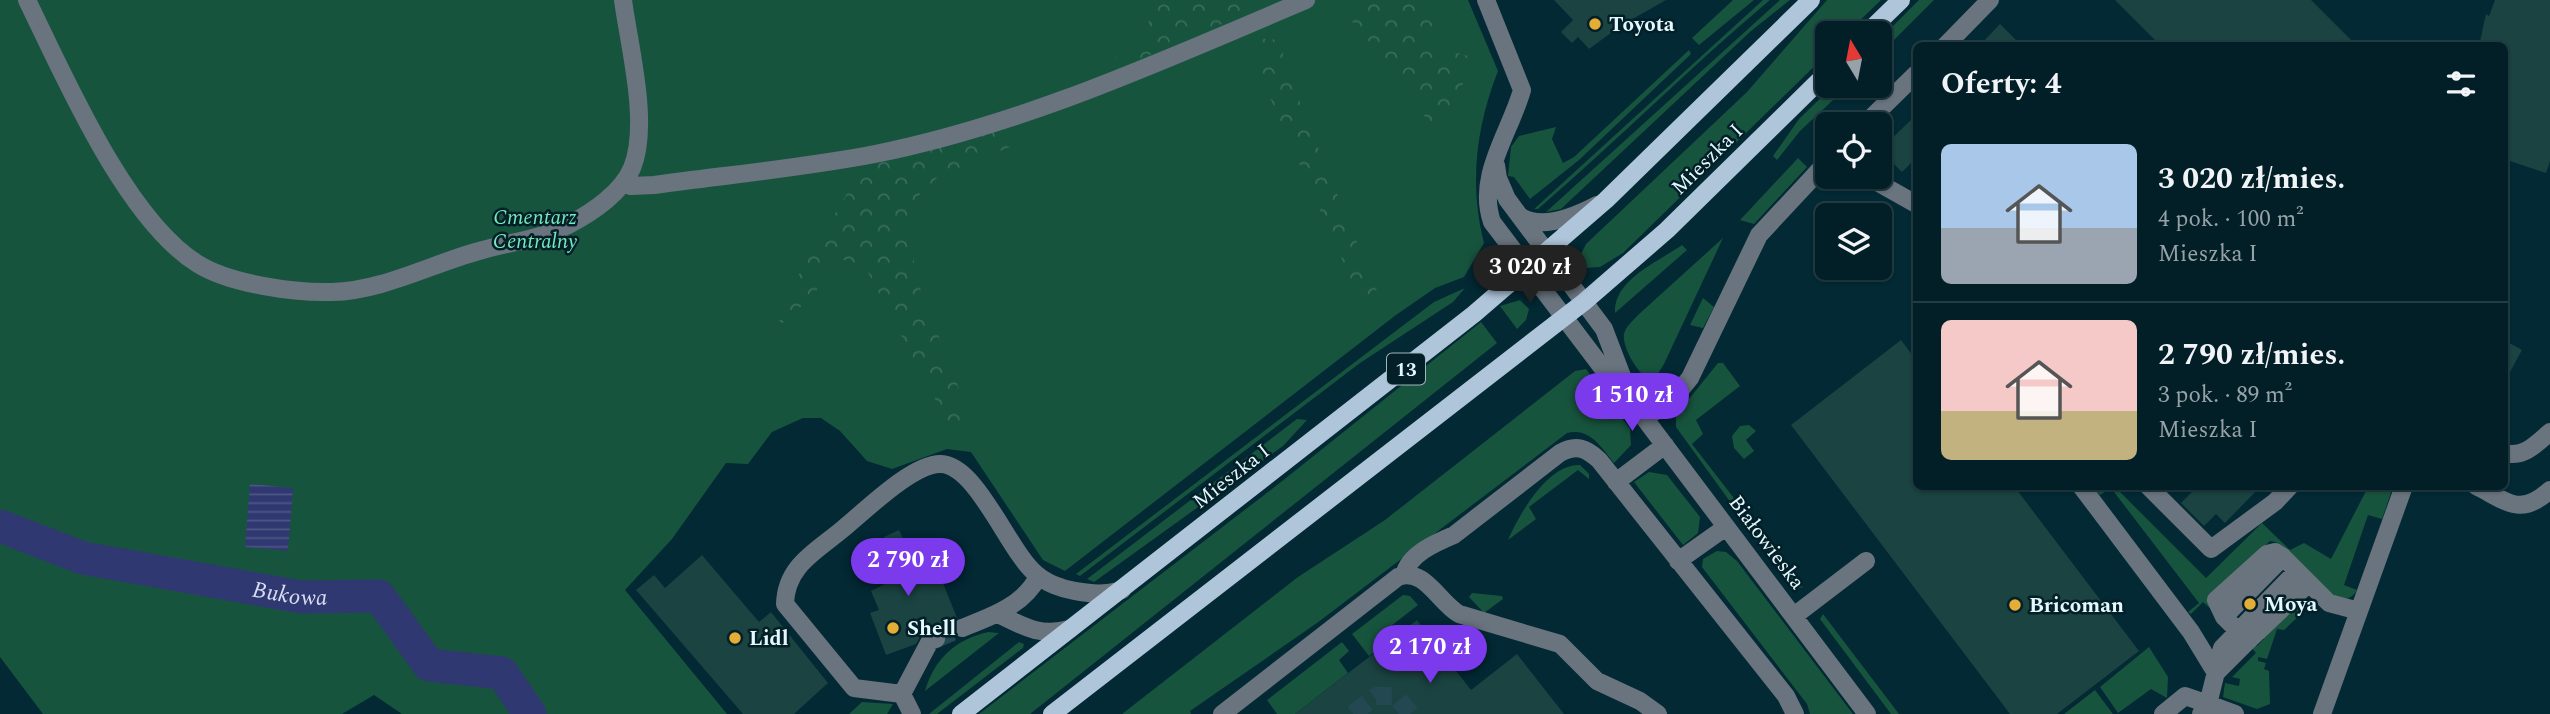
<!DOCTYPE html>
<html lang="pl">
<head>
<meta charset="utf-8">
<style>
	body { margin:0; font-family:Spectral,serif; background:#0c272f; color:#f1f3f6; height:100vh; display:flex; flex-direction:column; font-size:26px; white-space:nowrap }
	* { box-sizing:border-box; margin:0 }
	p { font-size:23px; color:#96a2a7 }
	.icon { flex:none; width:38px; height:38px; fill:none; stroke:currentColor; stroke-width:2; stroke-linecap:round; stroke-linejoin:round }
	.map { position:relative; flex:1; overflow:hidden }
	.panel { position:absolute; left:1913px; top:42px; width:595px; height:448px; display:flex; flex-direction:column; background:#021f27; border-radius:10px; box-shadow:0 2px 5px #0004,0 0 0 2px #233d44 }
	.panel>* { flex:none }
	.needle { width:46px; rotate:350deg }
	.buttons { position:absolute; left:1815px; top:21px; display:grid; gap:14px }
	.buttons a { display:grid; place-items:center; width:77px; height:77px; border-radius:10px; background:#021f27; box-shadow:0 2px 5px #0004,0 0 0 2px #233d44; font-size:35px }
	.price { position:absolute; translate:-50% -60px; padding:0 16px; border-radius:24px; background:#7c3aed; color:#fff; font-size:23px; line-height:46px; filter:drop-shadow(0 2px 4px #0008) }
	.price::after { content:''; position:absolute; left:50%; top:42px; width:21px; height:16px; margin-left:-10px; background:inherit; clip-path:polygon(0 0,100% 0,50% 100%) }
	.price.active { background:#222; color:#fff }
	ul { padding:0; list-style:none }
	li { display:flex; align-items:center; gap:21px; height:175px; padding:0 28px }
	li+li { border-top:2px solid #233d44 }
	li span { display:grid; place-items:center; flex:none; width:196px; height:140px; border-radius:10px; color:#555 }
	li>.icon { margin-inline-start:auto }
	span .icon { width:84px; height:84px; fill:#fffc; stroke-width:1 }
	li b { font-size:30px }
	h2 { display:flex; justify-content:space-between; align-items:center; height:84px; padding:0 28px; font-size:30px }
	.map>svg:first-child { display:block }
	.green { fill:#17543e }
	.forest { fill:url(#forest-crowns) }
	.water { fill:url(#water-rules) }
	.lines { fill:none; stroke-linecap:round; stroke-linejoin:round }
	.river { stroke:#303871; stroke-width:33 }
	.building { fill:#1a4341 }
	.minor-tunnel { stroke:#244852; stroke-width:18; stroke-dasharray:18 9; stroke-linecap:butt }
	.minor { stroke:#69747e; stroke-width:18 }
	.major { stroke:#afc5da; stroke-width:18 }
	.poi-dot { fill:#e4ad35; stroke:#031f27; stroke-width:2.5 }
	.labels { text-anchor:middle; stroke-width:5; stroke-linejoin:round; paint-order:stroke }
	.shield { fill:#031f27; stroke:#a0b7be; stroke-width:2 }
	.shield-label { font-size:19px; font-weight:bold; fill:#e4f8ff }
	.poi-label { font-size:21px; font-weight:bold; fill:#e4f8ff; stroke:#031f27; text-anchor:start }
	.street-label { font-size:21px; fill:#e4f8ff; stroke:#031f27 }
	.park-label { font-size:21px; font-style:italic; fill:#74e9ba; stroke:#031f27 }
	.water-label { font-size:23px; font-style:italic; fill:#d8ddf0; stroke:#031f27 }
</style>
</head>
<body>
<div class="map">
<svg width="2550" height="714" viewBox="0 0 2550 714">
	<defs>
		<pattern id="forest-crowns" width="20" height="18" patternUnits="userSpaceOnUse" patternTransform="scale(1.75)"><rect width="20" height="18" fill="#17543e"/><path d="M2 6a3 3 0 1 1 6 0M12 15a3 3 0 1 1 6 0" fill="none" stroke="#396d5b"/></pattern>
		<pattern id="water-rules" width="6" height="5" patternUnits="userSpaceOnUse" patternTransform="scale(1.75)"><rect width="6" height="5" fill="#303871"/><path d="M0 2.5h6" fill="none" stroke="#4e5686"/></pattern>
	</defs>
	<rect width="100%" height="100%" fill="#022934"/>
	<path class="green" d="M0 0H1468L1498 71C1476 127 1469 184 1484 243L1464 277 1435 288 1396 315 1065 571 1043 560 971 452 947 449 892 469 867 461 840 431 821 418H803L772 432 748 464 726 463 672 539 625 590 727 714H402L374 695 342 714H43L0 657Z
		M1733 0H1754L1699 45 1692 38Z
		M1763 0H1770C1690 67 1617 141 1538 209H1534Z
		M1780 0H1790L1751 31 1561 209 1546 212Z
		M1827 0H1881L1847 33H1827V54L1623 253 1600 267 1585 268 1579 258 1586 244 1747 92Z
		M1919 0H1934L1880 54V39Z
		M1689 50 1691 54 1579 160 1530 199 1514 177 1508 176 1511 147 1519 136 1556 127 1552 139 1563 163 1574 157Z
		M1833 86H1848L1800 131 1777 160 1773 156 1799 119Z
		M1798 158 1807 167 1754 224 1740 220Z
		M1723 238 1664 364 1656 377 1647 378C1637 372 1622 347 1624 334 1625 327 1634 320 1638 315Z
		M1682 245 1687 250 1615 313C1613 280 1659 261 1682 245Z
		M1501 252C1506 268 1497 277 1486 287V268Z
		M1465 288 1453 302 1360 363 1080 576 1076 574 1434 302Z
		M1703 298 1714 307 1703 328 1690 325Z
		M1520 300 1529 309 1526 320 1517 329 1500 306Z
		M1481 322 1497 343 1030 714H979L1281 482Z
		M1718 363H1723L1740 386 1696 420 1703 434 1692 444 1803 587 1794 590 1676 427V415Z
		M1586 369 1630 429 1631 445 1614 463C1601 447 1590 427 1567 433L1317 623 1190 711 1191 714H1122L1298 577 1385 520 1575 371Z
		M1297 419 1307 420 1283 446 1094 582 1087 579Z
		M1749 425 1756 431 1746 440 1754 451 1744 459 1734 448 1732 436 1740 426Z
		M1580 465 1589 474V479L1578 470 1529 507 1536 519 1508 540C1519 515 1547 464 1580 465Z
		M1649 472 1667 475 1700 517 1698 533 1683 545 1634 482Z
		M2093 487H2115L2206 578 2262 523 2290 550 2304 543 2331 559 2368 487H2393L2382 519 2368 515 2344 585 2357 590C2337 625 2294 541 2270 541L2212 597V610L2203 602 2191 614 2188 612 2199 603 2111 488 2100 495Z
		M1717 551 1726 552 1737 561 1853 714H1810L1807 704 1702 567 1703 559Z
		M1472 593 1502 596 1503 599 1484 613 1469 597Z
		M1403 595 1410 596 1418 605 1382 633 1388 642 1369 656 1352 634Z
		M2302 598 2304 604 2301 614 2284 630 2277 629 2267 659 2258 657V661L2266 663 2264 669 2269 671 2270 704 2257 709 2223 697 2225 683 2239 686 2240 679 2232 677 2256 653 2249 645 2253 643 2257 646 2264 639 2260 635Z
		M1823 614 1899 714H1891L1820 619Z
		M988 632 999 633 925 691C935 658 955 640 988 632Z
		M1019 642 1024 644 1023 648 937 714H929Z
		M1342 642 1349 651 1339 660 1348 673 1295 714H1277L1267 700Z
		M2149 647 2168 677 2167 698 2151 689 2118 713 2100 687Z
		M2095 690 2113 714H2064Z
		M862 702 893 704 887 714H849Z"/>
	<path class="forest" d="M1159 0H1278L1124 66 1104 68 1142 36Z
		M1364 0H1416L1431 16 1437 43 1447 50 1468 56 1472 71 1458 91 1448 122 1432 129C1410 88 1380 55 1351 20Z
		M1256 38 1278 40 1303 111 1383 306 1381 312 1362 304 1262 80Z
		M1014 127 1012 146 939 176 910 204 909 241 920 288 971 420 954 435 864 265 835 258 814 295 778 327 786 296 855 180 879 160Z"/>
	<path class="water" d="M250 484 293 488 288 551 245 547Z"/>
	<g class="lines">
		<path class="river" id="s1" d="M0 526 83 558 301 597 379 596 429 665 502 673 530 714"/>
	</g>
	<path class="building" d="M1554 0H1666L1622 25 1589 49 1578 37 1572 43 1561 32 1573 20Z
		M2115 0H2311L2357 46H2161Z
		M2495 0H2550V161L2546 173 2504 159V46H2479L2486 14 2489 16Z
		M2000 24 2022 46H1979Z
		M1916 115V158L1902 172 1880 150Z
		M1901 340 1916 360V486H2014L2139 651 2057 714H2010L1791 425Z
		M2504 340 2522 350 2504 383Z
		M2198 486H2261L2225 523 2216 514 2204 526 2181 503Z
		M899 530 917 570 935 563 957 618 951 626 954 636 947 639 943 630 932 628 921 635 916 644 886 655 870 613 879 610 871 591 887 583 873 549 886 543 884 537Z
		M702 555 759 622 771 612 828 683 794 714H743L636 590 654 575 665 588Z
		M1417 620 1471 690 1517 654 1564 714H1295Z"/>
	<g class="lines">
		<path class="minor-tunnel" d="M936 639 962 628
			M1353 714 1376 696H1395L1411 714"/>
		<path class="minor" d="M27 0C64 76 126 220 198 264 230 284 294 293 332 292 382 291 431 264 479 251 510 242 542 239 570 224 593 212 622 192 632 168 650 124 629 46 623 0
			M1486 0 1522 90C1510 133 1476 176 1492 222L1601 366 1645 419 1867 714
			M1945 46 1990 0
			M1865 124 1916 74
			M1496 165 1498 178 1507 199 1604 329 1628 392
			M1868 177 1916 204
			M623 183 631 186 654 185C727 175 802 168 875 154 1025 124 1166 59 1306 0
			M1521 217C1543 230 1576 216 1597 205
			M1645 419 1676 395 1690 378 1759 235 1827 162
			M2504 453C2524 458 2536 444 2550 432
			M1616 482 1665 445
			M2081 486 2191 632 2216 673
			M2148 486 2211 549 2275 502 2290 486
			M2476 486C2508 502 2520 517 2550 490
			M1678 561 1726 527
			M1404 575C1409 554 1435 543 1454 535L1560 453C1576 444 1586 448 1599 460L1786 696 1795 714
			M998 614C1024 627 1041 637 1070 629
			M1794 616 1866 561
			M2224 617 2283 557
			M962 628C990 617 1023 606 1038 577
			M2248 641 2309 583
			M2216 673 2248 641 2224 617 2216 600 2267 554 2275 552 2283 557 2329 603 2359 611
			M902 694 930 641 936 639
			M912 714 902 694 854 688 785 604C786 565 817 551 844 528 865 511 913 463 941 464 977 465 1009 552 1036 574 1046 583 1062 589 1075 591 1093 594 1104 595 1122 590
			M1222 714 1398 577C1425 567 1438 602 1459 614L1560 644 1597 681 1640 701 1658 714
			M2163 714 2185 696 2208 704 2222 648 2297 571
			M2201 714 2208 704 2235 714
			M2322 714 2404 486"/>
		<path class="major" d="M1867 33 1901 0
			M961 714 1474 314 1606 200 1811 0
			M1052 714 1584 302 1667 230 1827 73"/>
	</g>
	<g class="poi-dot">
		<circle cx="1595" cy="24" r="7"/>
		<circle cx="2250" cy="604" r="7"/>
		<circle cx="2015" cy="605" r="7"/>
		<circle cx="893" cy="628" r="7"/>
		<circle cx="735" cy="638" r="7"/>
	</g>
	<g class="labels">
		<rect class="shield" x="1387" y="353.5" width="38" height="31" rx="5"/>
		<g class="shield-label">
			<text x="1406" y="376">13</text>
		</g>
		<g class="poi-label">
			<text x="1609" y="31">Toyota</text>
			<text x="2264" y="611">Moya</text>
			<text x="2029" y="612">Bricoman</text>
			<text x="907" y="635">Shell</text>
			<text x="749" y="645">Lidl</text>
		</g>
		<g class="street-label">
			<text transform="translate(1707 159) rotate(-45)" y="7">Mieszka I</text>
			<text transform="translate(1231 476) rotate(-38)" y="7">Mieszka I</text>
			<text transform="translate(1767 542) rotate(53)" y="7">Białowieska</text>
		</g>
		<g class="park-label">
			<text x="535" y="224">Cmentarz<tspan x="535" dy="24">Centralny</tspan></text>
		</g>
		<g class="water-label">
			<text dy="8" stroke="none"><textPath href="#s1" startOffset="299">Bukowa</textPath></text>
		</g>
	</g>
</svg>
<div class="buttons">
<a><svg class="needle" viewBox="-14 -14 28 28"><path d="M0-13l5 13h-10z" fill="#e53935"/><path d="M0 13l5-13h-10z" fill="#96a2a7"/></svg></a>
<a><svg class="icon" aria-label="locate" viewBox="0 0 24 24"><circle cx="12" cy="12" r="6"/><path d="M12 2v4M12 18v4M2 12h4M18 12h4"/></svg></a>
<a><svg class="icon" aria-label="layers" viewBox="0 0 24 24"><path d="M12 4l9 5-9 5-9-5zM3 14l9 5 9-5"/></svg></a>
</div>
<b class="price active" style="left:1530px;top:305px">3 020 zł</b>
<b class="price" style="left:1632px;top:433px">1 510 zł</b>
<b class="price" style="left:908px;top:598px">2 790 zł</b>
<b class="price" style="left:1430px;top:685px">2 170 zł</b>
<section class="panel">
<h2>Oferty: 4<svg class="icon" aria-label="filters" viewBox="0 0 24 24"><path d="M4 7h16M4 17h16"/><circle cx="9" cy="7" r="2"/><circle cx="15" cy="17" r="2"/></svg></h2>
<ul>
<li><span style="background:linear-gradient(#a9c7e8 60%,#9aa5b1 0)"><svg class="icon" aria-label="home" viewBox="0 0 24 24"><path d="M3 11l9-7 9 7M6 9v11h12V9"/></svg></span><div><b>3 020 zł/mies.</b><p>4 pok. · 100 m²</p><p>Mieszka I</p></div></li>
<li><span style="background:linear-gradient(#f6c9c9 65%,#c2b280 0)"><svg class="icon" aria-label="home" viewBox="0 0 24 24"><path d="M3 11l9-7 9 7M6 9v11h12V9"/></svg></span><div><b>2 790 zł/mies.</b><p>3 pok. · 89 m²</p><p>Mieszka I</p></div></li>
</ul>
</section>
</div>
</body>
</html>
